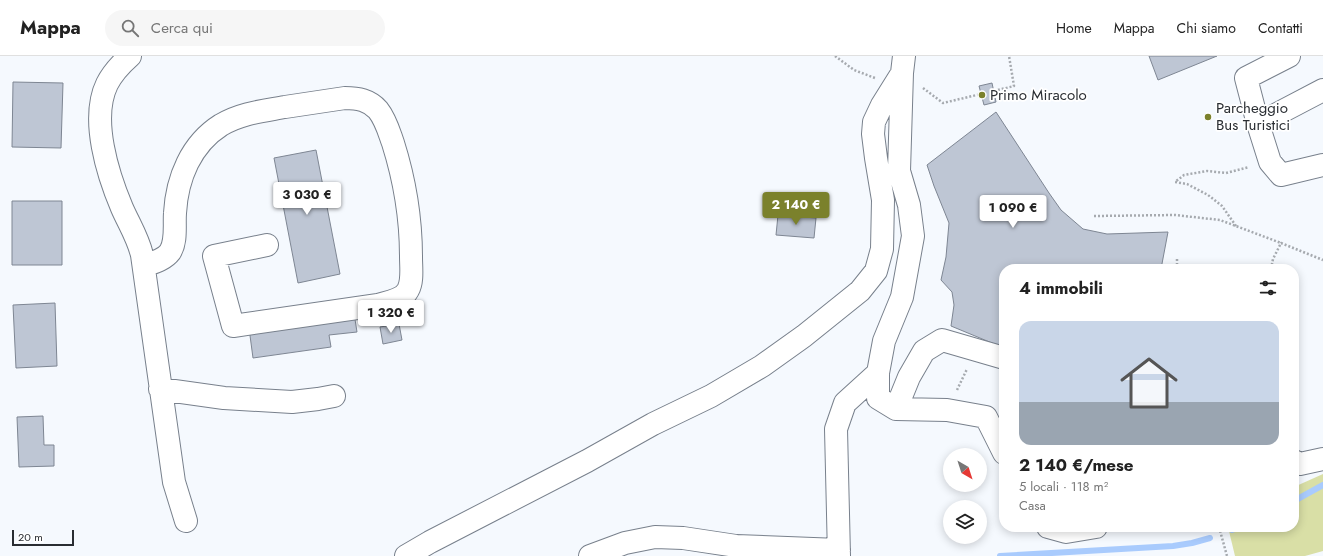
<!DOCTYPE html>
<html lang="it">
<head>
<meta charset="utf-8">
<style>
	body { margin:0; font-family:Jost,sans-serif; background:#f6f6f6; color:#222; height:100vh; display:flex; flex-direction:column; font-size:15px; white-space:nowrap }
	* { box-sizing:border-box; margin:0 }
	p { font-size:13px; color:#767676 }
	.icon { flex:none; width:22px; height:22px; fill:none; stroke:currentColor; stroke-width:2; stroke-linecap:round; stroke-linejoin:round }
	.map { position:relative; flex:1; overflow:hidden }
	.details { position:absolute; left:999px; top:208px; width:300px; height:268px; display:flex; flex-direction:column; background:#fff; border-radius:16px; box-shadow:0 2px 10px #0003 }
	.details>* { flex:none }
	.needle { width:26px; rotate:141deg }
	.buttons { position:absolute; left:943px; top:392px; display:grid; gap:8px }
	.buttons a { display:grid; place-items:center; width:44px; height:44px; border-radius:50%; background:#fff; box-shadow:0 2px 10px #0003; font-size:20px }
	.scale { position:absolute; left:12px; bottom:10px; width:62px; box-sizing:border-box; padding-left:4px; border:2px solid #292d32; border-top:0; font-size:11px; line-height:14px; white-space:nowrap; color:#292d32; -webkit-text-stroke:3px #fff; paint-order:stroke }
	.price { position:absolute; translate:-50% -34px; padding:0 9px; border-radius:4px; background:#fff; color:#222; font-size:13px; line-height:26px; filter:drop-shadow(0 1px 2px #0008) }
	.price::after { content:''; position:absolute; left:50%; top:24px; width:12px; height:9px; margin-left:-6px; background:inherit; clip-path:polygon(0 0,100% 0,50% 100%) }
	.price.current { background:#7b812c; color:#fff }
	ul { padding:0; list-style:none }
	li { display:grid; align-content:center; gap:8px; height:212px; padding:0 20px }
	li span { display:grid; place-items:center; height:124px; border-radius:12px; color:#555 }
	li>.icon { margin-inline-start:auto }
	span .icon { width:72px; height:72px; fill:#fffc; stroke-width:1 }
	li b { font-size:17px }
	h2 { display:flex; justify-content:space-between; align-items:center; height:48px; padding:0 20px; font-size:17px }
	header { display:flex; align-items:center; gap:24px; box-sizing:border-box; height:56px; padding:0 20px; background:#fff; border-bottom:1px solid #e0e0e0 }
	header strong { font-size:19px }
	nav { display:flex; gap:22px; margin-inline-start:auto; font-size:14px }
	.search { width:280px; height:36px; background:#f6f6f6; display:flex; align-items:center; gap:10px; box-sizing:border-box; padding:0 14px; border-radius:22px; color:#767676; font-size:15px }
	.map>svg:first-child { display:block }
	.green { fill:#d9dfa6 }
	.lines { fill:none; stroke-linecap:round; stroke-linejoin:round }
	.stream { stroke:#a9cbfd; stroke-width:6 }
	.building { fill:#bec6d4; stroke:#7e8693 }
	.minor-casing { stroke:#78808c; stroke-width:24 }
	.path { stroke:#a6aaaf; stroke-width:2.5; stroke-dasharray:2 2; stroke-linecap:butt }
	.minor { stroke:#fff; stroke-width:22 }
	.poi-dot { fill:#7b812c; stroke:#fff; stroke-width:1.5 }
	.labels { text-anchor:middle; stroke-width:3.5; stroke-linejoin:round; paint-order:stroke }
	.poi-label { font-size:15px; fill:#292d32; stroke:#fff; text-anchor:start }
</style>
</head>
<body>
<header>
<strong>Mappa</strong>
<div class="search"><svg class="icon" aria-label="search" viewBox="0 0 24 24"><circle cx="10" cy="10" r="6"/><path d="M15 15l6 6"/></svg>Cerca qui</div>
<nav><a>Home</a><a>Mappa</a><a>Chi siamo</a><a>Contatti</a></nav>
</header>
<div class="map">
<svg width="1323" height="500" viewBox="0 0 1323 500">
	<rect width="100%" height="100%" fill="#f5f9fe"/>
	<path class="green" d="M1323 418V495L1305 500H1235L1228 471H1294V431Z"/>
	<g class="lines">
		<path class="stream" d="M1294 445 1323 429
			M1232 474 1240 471
			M1000 500 1173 490 1192 487 1210 482"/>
	</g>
	<path class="building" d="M1149 0H1217L1158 24Z
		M13 26 63 27 61 92 12 91Z
		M992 27 996 46 984 49 979 30Z
		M996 56 1049 137 1061 154 1083 173 1107 178 1168 176 1161 213H1004V292L951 270 954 249 952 236 941 224 946 201 949 167 934 130 927 109Z
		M316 94 340 218 298 227 274 102Z
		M12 145H62V209H12Z
		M778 159 816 162 814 182 776 179Z
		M55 247 57 310 16 312 13 249Z
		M354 257 357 276 329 279 331 291 253 302 249 272Z
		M399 268 402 284 383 288 380 271Z
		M43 360 44 389H54V410L19 411 17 361Z"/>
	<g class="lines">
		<g class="minor-casing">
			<path id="minor" d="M130 0C121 8 112 18 107 28 90 63 108 119 122 152 129 168 138 182 142 199L174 426 186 465
				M904 0 902 17 899 115 909 149 913 180 902 241 884 285 878 317V342L896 353 947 354 986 361 1004 397
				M1323 34 1258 68 1270 106 1281 119 1323 109
				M1258 68 1246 22 1289 0
				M144 210C152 207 164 204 170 196 177 185 174 169 175 157 177 122 191 88 221 69 241 57 263 55 285 51 305 48 325 45 345 42 358 42 369 44 378 54 386 64 389 76 393 87 405 125 411 162 411 201 411 212 413 225 408 234 403 244 388 246 378 249L233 270 214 200 267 189
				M160 333 224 342 292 346 318 343 334 340
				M896 353 909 321 924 295 942 284 1004 302
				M1294 405 1300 408 1323 403
				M1048 471 1066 476 1096 471
				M406 500 430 486 587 405 653 368 711 340 762 310 804 280 860 235 876 215 882 193 883 144 876 102 873 78 874 66 882 49 902 17
				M590 500 625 487 655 481 683 482 736 490 839 494
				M839 500 836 373 845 347 878 317"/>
		</g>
		<path class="path" d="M835 0 854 14 875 22
			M923 32 943 47 981 38
			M994 35 1014 30 1009 0
			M1094 160 1175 159 1220 164 1281 187
			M1236 170 1222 150 1208 139 1187 128 1175 126 1184 119 1207 115 1226 117 1249 111
			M1177 213V203
			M1271 213 1273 203 1281 187 1323 204
			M957 334 967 313
			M1219 471 1227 500"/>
		<use href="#minor" class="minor"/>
	</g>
	<g class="poi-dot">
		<circle cx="982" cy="39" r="4"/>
		<circle cx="1208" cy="61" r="4"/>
	</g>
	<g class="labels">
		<g class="poi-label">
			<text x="990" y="44">Primo Miracolo</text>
			<text x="1216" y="57">Parcheggio<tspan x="1216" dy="17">Bus Turistici</tspan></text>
		</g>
	</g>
</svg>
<div class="buttons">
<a><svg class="needle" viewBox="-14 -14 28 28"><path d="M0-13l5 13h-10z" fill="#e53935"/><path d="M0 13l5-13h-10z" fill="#767676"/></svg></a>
<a><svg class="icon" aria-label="layers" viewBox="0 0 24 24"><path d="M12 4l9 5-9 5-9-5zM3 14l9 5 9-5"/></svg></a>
</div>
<div class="scale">20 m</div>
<b class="price" style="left:307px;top:160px">3 030 €</b>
<b class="price current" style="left:796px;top:170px">2 140 €</b>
<b class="price" style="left:1013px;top:173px">1 090 €</b>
<b class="price" style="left:391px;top:278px">1 320 €</b>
<section class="details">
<h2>4 immobili<svg class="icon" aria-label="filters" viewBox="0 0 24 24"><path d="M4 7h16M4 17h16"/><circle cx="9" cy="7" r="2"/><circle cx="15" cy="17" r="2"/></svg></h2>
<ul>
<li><span style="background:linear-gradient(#c9d6e8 65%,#9aa5b1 0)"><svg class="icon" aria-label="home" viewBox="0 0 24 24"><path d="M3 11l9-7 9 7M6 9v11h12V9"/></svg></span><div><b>2 140 €/mese</b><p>5 locali · 118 m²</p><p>Casa</p></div></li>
</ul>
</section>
</div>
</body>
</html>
